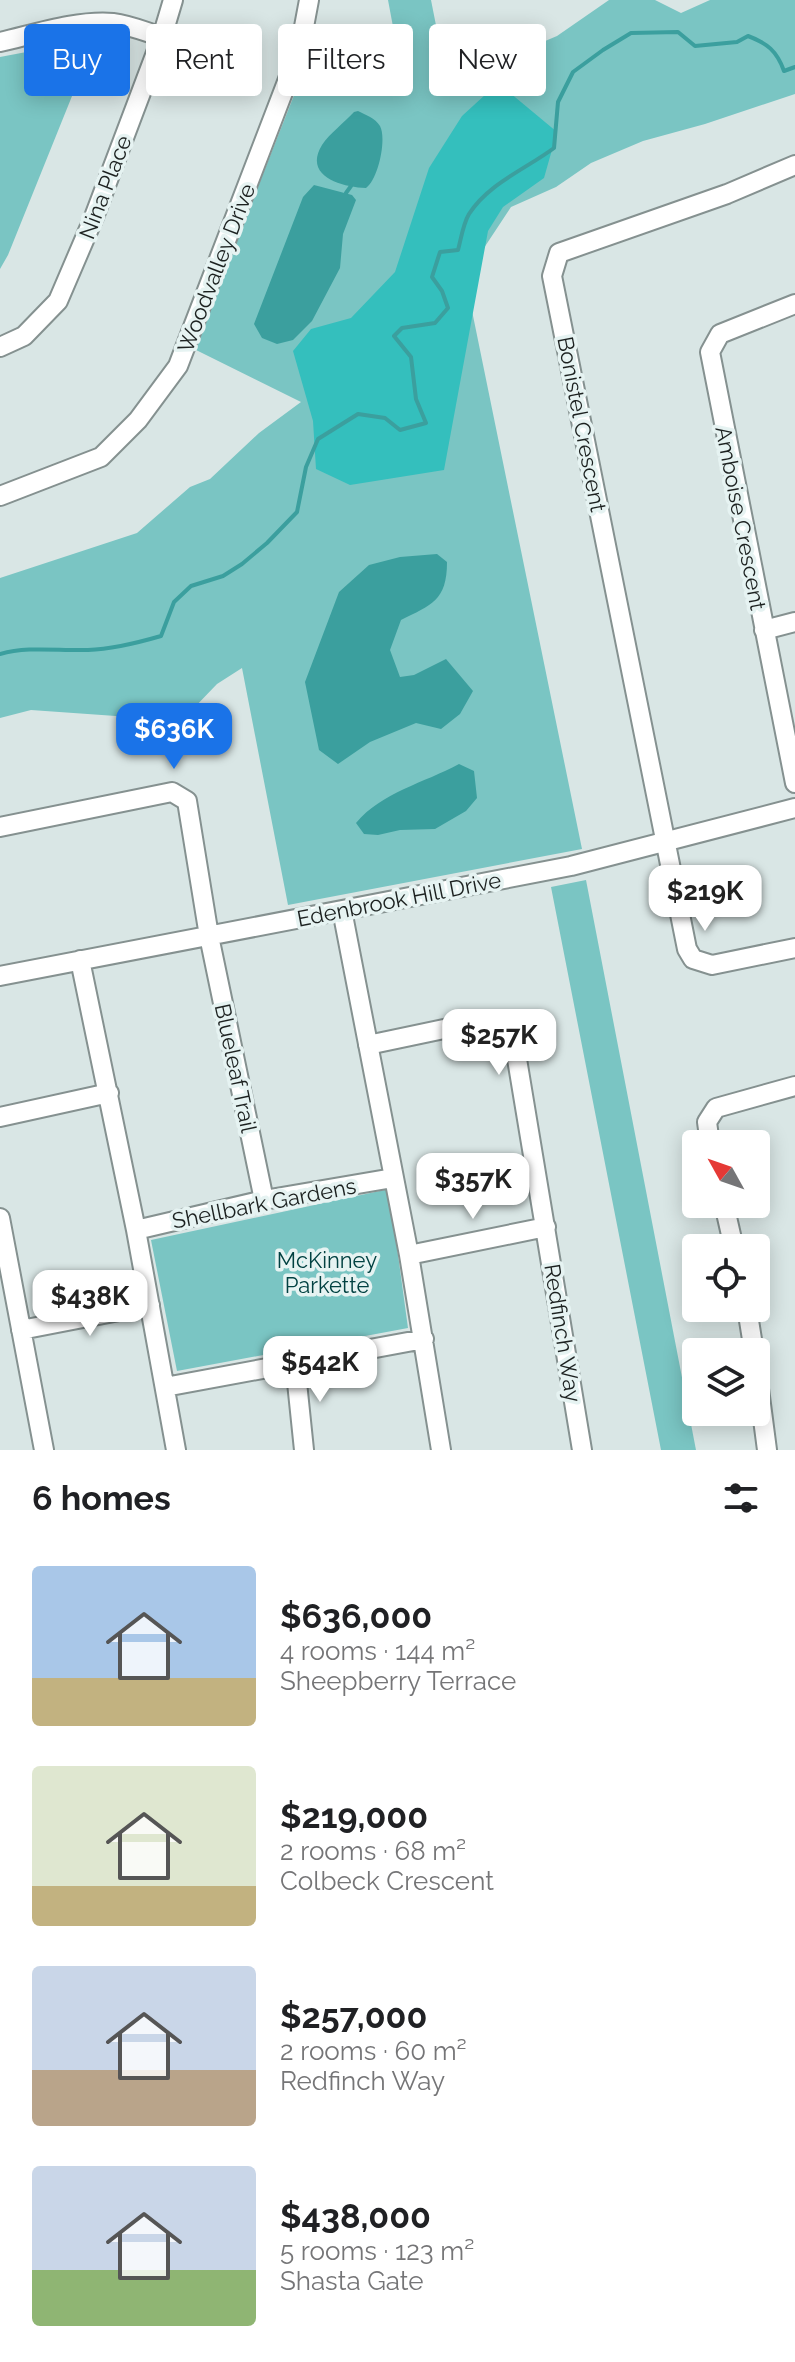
<!DOCTYPE html>
<html lang="en">
<head>
<meta charset="utf-8">
<style>
	body { margin:0; font-family:Raleway,sans-serif; background:#f6f6f6; color:#202124; height:100vh; display:flex; flex-direction:column; font-size:30px; white-space:nowrap }
	* { box-sizing:border-box; margin:0 }
	p { font-size:26px; color:#757577 }
	.icon { flex:none; width:44px; height:44px; fill:none; stroke:currentColor; stroke-width:2; stroke-linecap:round; stroke-linejoin:round }
	.map { position:relative; height:1450px; overflow:hidden }
	.drawer { display:flex; flex-direction:column; background:#fff; flex:1 }
	.drawer>* { flex:none }
	.top-card { position:absolute; left:24px; top:24px; width:748px; height:72px; display:flex; gap:16px }
	.needle { width:52px; rotate:310deg }
	.controls { position:absolute; left:682px; top:1130px; display:grid; gap:16px }
	.controls a { display:grid; place-items:center; width:88px; height:88px; border-radius:8px; background:#fff; box-shadow:0 4px 20px #0003; font-size:40px }
	.price { position:absolute; translate:-50% -68px; padding:0 18px; border-radius:16px; background:#fff; color:#222; font-size:26px; line-height:52px; filter:drop-shadow(0 2px 4px #0008) }
	.price::after { content:''; position:absolute; left:50%; top:48px; width:24px; height:18px; margin-left:-12px; background:inherit; clip-path:polygon(0 0,100% 0,50% 100%) }
	.price.selected { background:#1a73e8; color:#fff }
	ul { padding:0; list-style:none }
	li { display:flex; align-items:center; gap:24px; height:200px; padding:0 32px }
	li span { display:grid; place-items:center; flex:none; width:224px; height:160px; border-radius:8px; color:#555 }
	li>.icon { margin-inline-start:auto }
	span .icon { width:96px; height:96px; fill:#fffc; stroke-width:1 }
	li b { font-size:34px }
	h2 { display:flex; justify-content:space-between; align-items:center; height:96px; padding:0 32px; font-size:34px }
	.chip { padding:0 28px; border-radius:8px; background:#fff; box-shadow:0 4px 20px #0003; font-size:28px; line-height:72px }
	.chip.selected { background:#1a73e8; color:#fff }
	.map>svg:first-child { display:block }
	.green { fill:#7ac5c3 }
	.forest { fill:#34bfbd }
	.water { fill:#3b9f9e }
	.lines { fill:none; stroke-linecap:round; stroke-linejoin:round }
	.stream { stroke:#3b9f9e; stroke-width:4 }
	.minor-casing { stroke:#859190; stroke-width:22 }
	.minor { stroke:#fff; stroke-width:18 }
	.labels { text-anchor:middle; stroke-width:7; stroke-linejoin:round; paint-order:stroke }
	.street-label { font-size:22px; fill:#1c2120; stroke:#e6f3f2 }
	.park-label { font-size:22px; fill:#014141; stroke:#e6f3f2 }
</style>
</head>
<body>
<div class="map">
<svg width="795" height="1450" viewBox="0 0 795 1450">
	<rect width="100%" height="100%" fill="#d9e6e5"/>
	<path class="green" d="M388 0H431L448 86 463 76 557 36 609 0H655L681 13 710 0H795V94L705 124 643 141 591 163 556 187 511 207 480 254 470 301 582 849 288 905 242 668 217 684 191 711 130 717 31 710 0 718V578L137 533 190 487 210 479 259 433 301 402 194 349 315 42 400 64Z
		M95 39 8 255 0 269V57Z
		M586 880 696 1450H661L551 887Z
		M389 1189 408 1328 177 1371 151 1240Z"/>
	<path class="forest" d="M498 83 557 132 544 178 503 207 488 231 444 470 350 485 316 469 313 421 293 351 311 329 351 318 395 272 429 168 462 116Z"/>
	<path class="water" d="M358 111C366 115 375 118 380 126 387 139 378 180 366 188 341 187 303 176 322 145 330 133 344 123 354 112Z
		M314 185 352 195 356 200 343 234 340 268 312 321 293 340 277 344 262 338 254 324 303 197Z
		M437 554 447 562C447 601 431 605 401 620L390 650 400 677 414 675 446 659 473 691 460 714 441 729 416 723 370 742 338 764 319 750 305 682 339 592 369 565 400 557Z
		M459 764 474 771 477 798 466 811 435 829 400 830 378 835 364 834 356 823C382 792 424 783 459 764Z"/>
	<g class="lines">
		<path class="stream" d="M346 193 351 186
			M0 654C28 646 58 651 88 650 114 649 137 643 161 636L174 602 191 586 223 576 242 564 267 543 297 512 306 467 318 439 358 414 385 418 400 430 426 423 416 399 411 357 394 336 402 328 435 323 448 308 442 291 432 277 440 252 458 250C461 239 463 224 469 214 489 183 526 169 554 148L558 102 573 72 603 50 631 33 678 32 695 46 737 42 748 36C767 43 777 51 784 71L795 67"/>
		<g class="minor-casing">
			<path id="minor" d="M0 42C35 34 77 20 113 23 130 25 146 32 162 37
				M795 165 727 194 559 253 552 276 687 949 693 959 712 965 795 948
				M795 304 720 334 710 352 795 783
				M0 347 24 336 58 301 94 217 162 37 173 0
				M0 496 101 457 138 420 178 366 300 48 309 0
				M764 630 795 622
				M0 827 172 792 187 801 209 936 264 1200
				M342 910 409 1255 441 1450
				M80 960 136 1230 176 1450
				M0 976 571 866 795 808
				M368 1045 482 1021 505 1025 514 1041 582 1450
				M0 1117 109 1093
				M710 1144 707 1122 716 1108 795 1086
				M724 1204 734 1248
				M0 1218 44 1450
				M136 1230 264 1200 393 1178
				M409 1255 546 1227
				M747 1308 754 1352
				M21 1330 150 1305
				M295 1363 304 1450
				M756 1366 767 1450
				M165 1387 424 1339"/>
		</g>
		<use href="#minor" class="minor"/>
	</g>
	<g class="labels">
		<g class="street-label">
			<text transform="translate(105 187) rotate(-69)" y="8">Nina Place</text>
			<text transform="translate(216 268) rotate(-69)" y="8">Woodvalley Drive</text>
			<text transform="translate(582 424) rotate(79)" y="8">Bonistel Crescent</text>
			<text transform="translate(741 518) rotate(79)" y="8">Amboise Crescent</text>
			<text transform="translate(399 899) rotate(-11)" y="8">Edenbrook Hill Drive</text>
			<text transform="translate(236 1068) rotate(78)" y="8">Blueleaf Trail</text>
			<text transform="translate(264 1203) rotate(-11)" y="8">Shellbark Gardens</text>
			<text transform="translate(563 1333) rotate(81)" y="8">Redfinch Way</text>
		</g>
		<g class="park-label">
			<text x="327" y="1268">McKinney<tspan x="327" dy="25">Parkette</tspan></text>
		</g>
	</g>
</svg>
<div class="controls">
<a><svg class="needle" viewBox="-14 -14 28 28"><path d="M0-13l5 13h-10z" fill="#e53935"/><path d="M0 13l5-13h-10z" fill="#757577"/></svg></a>
<a><svg class="icon" aria-label="locate" viewBox="0 0 24 24"><circle cx="12" cy="12" r="6"/><path d="M12 2v4M12 18v4M2 12h4M18 12h4"/></svg></a>
<a><svg class="icon" aria-label="layers" viewBox="0 0 24 24"><path d="M12 4l9 5-9 5-9-5zM3 14l9 5 9-5"/></svg></a>
</div>
<b class="price selected" style="left:174px;top:771px">$636K</b>
<b class="price" style="left:705px;top:933px">$219K</b>
<b class="price" style="left:499px;top:1077px">$257K</b>
<b class="price" style="left:473px;top:1221px">$357K</b>
<b class="price" style="left:90px;top:1338px">$438K</b>
<b class="price" style="left:320px;top:1404px">$542K</b>
<div class="top-card">
<a class="chip selected">Buy</a>
<a class="chip">Rent</a>
<a class="chip">Filters</a>
<a class="chip">New</a>
</div>
</div>
<section class="drawer">
<h2>6 homes<svg class="icon" aria-label="filters" viewBox="0 0 24 24"><path d="M4 7h16M4 17h16"/><circle cx="9" cy="7" r="2"/><circle cx="15" cy="17" r="2"/></svg></h2>
<ul>
<li><span style="background:linear-gradient(#a9c7e8 70%,#c2b280 0)"><svg class="icon" aria-label="home" viewBox="0 0 24 24"><path d="M3 11l9-7 9 7M6 9v11h12V9"/></svg></span><div><b>$636,000</b><p>4 rooms · 144 m²</p><p>Sheepberry Terrace</p></div></li>
<li><span style="background:linear-gradient(#dfe7d0 75%,#c2b280 0)"><svg class="icon" aria-label="home" viewBox="0 0 24 24"><path d="M3 11l9-7 9 7M6 9v11h12V9"/></svg></span><div><b>$219,000</b><p>2 rooms · 68 m²</p><p>Colbeck Crescent</p></div></li>
<li><span style="background:linear-gradient(#c9d6e8 65%,#b9a48a 0)"><svg class="icon" aria-label="home" viewBox="0 0 24 24"><path d="M3 11l9-7 9 7M6 9v11h12V9"/></svg></span><div><b>$257,000</b><p>2 rooms · 60 m²</p><p>Redfinch Way</p></div></li>
<li><span style="background:linear-gradient(#c9d6e8 65%,#8fb573 0)"><svg class="icon" aria-label="home" viewBox="0 0 24 24"><path d="M3 11l9-7 9 7M6 9v11h12V9"/></svg></span><div><b>$438,000</b><p>5 rooms · 123 m²</p><p>Shasta Gate</p></div></li>
</ul>
</section>
</body>
</html>
